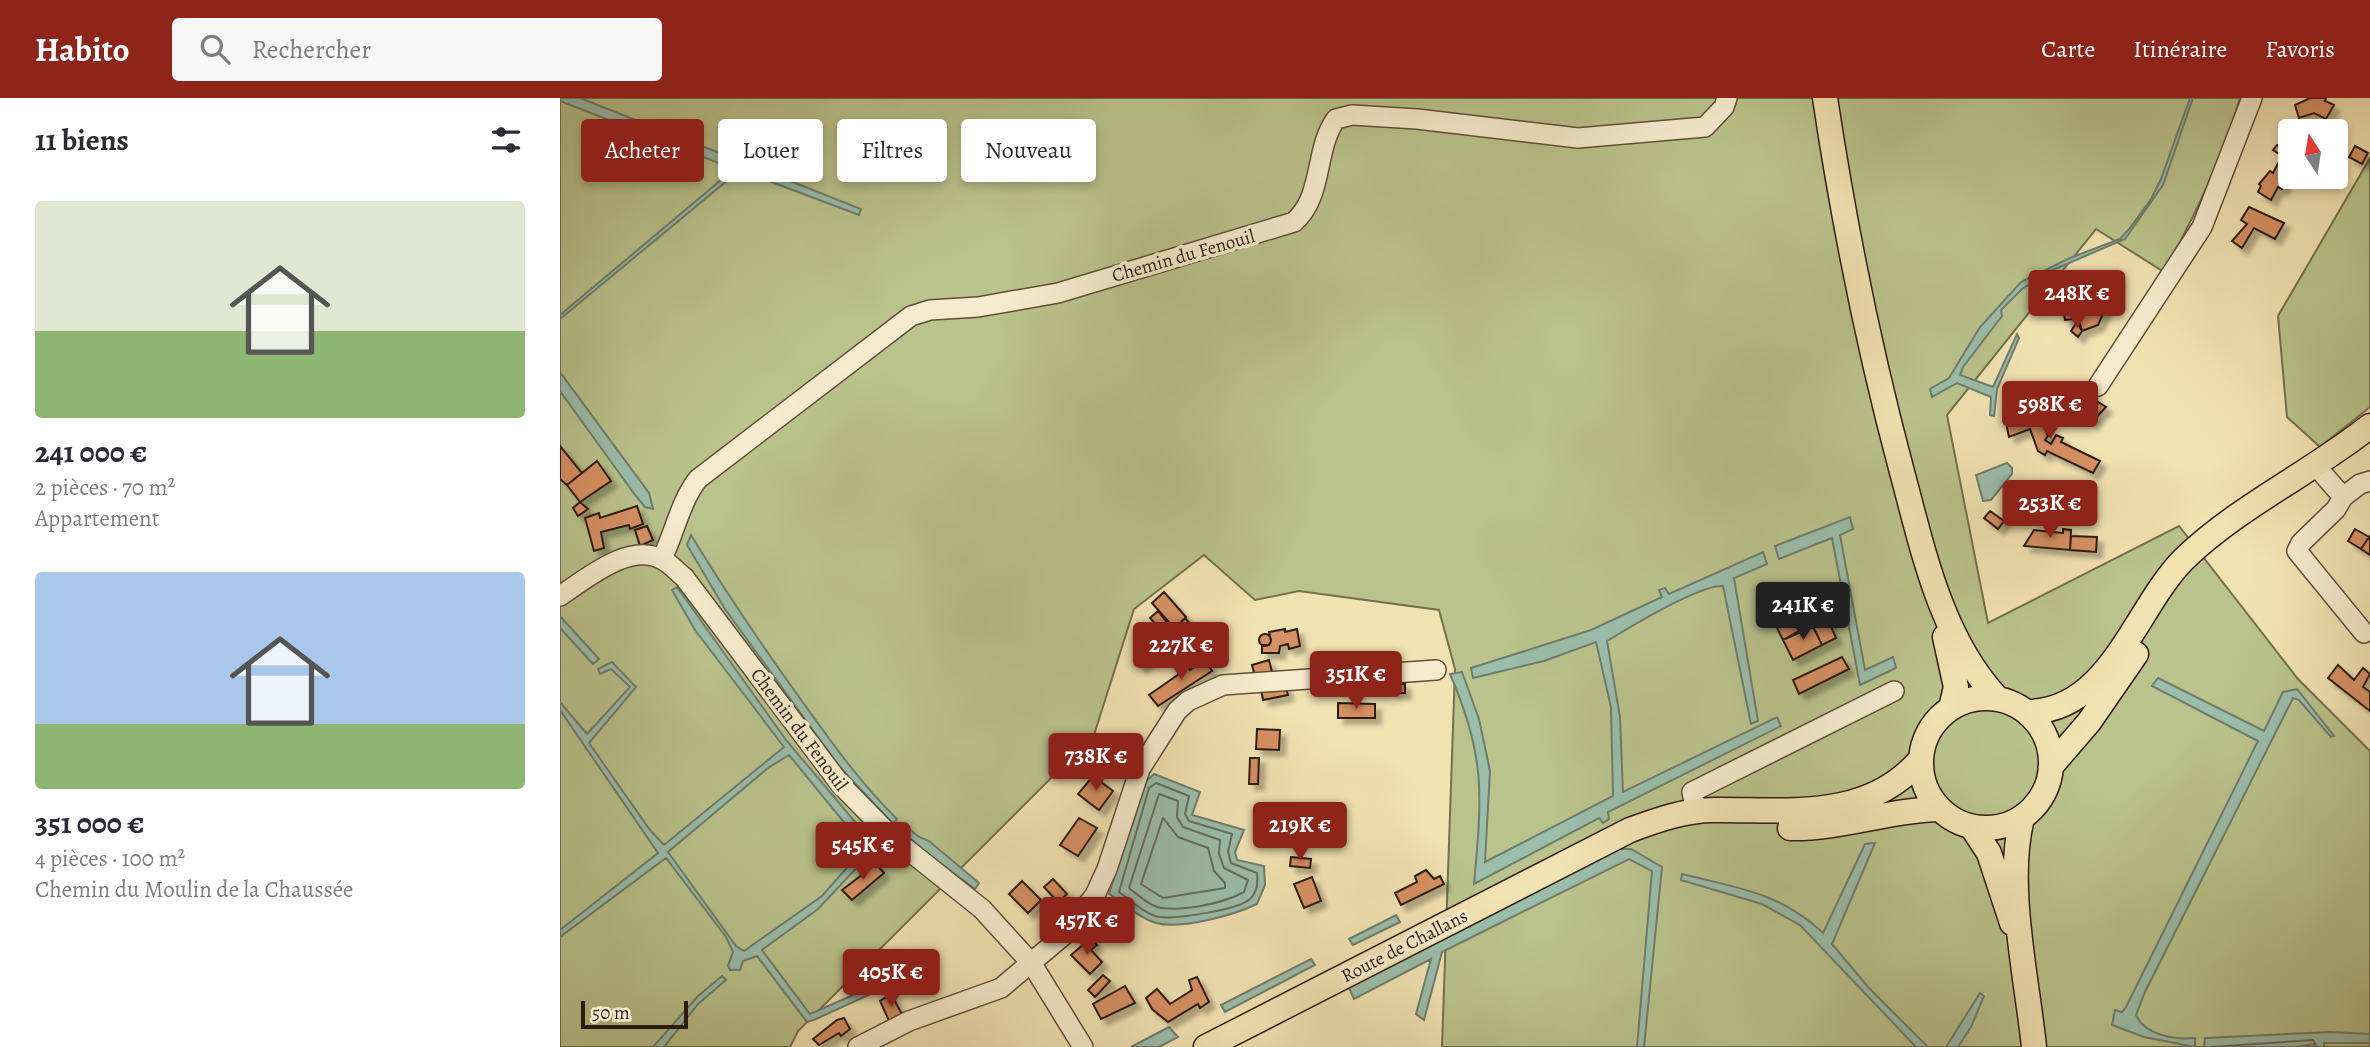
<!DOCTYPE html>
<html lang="fr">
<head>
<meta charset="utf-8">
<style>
	body { margin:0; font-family:Alegreya,serif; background:#f7f7f7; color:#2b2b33; height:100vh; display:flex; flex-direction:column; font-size:26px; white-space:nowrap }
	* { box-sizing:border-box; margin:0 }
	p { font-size:23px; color:#7c7c81 }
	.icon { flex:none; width:38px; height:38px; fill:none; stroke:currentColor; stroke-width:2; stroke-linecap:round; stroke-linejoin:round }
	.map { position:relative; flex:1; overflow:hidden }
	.panel { display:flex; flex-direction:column; background:#fff; width:560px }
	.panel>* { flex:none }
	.hud { position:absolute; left:21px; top:21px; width:665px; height:63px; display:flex; gap:14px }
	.needle { width:46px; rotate:348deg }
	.buttons { position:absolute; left:1718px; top:21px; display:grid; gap:14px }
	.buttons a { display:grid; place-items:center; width:70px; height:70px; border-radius:7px; background:#fff; box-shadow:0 4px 10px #0003; font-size:35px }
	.scale { position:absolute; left:21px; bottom:18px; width:107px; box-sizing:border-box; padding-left:7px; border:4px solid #2e1c11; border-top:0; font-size:19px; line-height:24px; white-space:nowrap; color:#2e1c11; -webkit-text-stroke:5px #f6eccd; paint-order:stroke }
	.price { position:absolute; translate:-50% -60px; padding:0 16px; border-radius:7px; background:#8f2418; color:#fff; font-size:23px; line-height:46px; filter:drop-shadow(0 2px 4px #0008) }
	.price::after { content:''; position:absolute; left:50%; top:42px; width:21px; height:16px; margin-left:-10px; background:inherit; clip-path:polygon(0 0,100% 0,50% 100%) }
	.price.current { background:#222; color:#fff }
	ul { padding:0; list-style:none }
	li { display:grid; align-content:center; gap:14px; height:371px; padding:0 35px }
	li span { display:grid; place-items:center; height:217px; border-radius:7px; color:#555 }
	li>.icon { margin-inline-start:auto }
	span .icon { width:126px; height:126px; fill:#fffc; stroke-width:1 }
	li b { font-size:30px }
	h2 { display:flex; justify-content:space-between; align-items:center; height:84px; padding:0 35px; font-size:30px }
	.tag { padding:0 24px; border-radius:7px; background:#fff; box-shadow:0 4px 10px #0003; font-size:24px; line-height:63px }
	.tag.current { background:#8f2418; color:#fff }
	header { display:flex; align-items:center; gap:42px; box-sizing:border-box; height:98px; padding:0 35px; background:#8f2418; color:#fff }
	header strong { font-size:33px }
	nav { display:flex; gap:38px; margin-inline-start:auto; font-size:24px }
	.search { width:490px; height:63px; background:#f7f7f7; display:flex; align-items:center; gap:18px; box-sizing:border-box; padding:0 24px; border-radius:7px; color:#7c7c81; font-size:26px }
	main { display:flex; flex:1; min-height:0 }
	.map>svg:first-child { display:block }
	.green { fill:#bac38c; stroke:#74704e; stroke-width:2 }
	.water { fill:#9bbeab; stroke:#6f7d6d; stroke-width:2 }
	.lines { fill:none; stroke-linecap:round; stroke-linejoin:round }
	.shore { stroke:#646d5e; stroke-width:2 }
	.building { fill:#d59064; stroke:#2e1c11; stroke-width:2; filter:url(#shadow) }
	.minor-casing { stroke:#5f4e39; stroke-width:22 }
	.major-casing { stroke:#2e1c11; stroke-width:27 }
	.minor { stroke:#f6eccd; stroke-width:19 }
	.major { stroke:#f1e2b2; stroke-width:24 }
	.labels { text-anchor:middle; stroke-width:7; stroke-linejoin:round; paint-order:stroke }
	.street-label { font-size:19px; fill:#2e1c11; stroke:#f6eccd }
</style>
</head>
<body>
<header>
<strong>Habito</strong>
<div class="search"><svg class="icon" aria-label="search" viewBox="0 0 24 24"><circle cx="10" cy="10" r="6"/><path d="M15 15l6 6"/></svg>Rechercher</div>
<nav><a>Carte</a><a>Itinéraire</a><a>Favoris</a></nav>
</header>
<main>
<section class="panel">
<h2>11 biens<svg class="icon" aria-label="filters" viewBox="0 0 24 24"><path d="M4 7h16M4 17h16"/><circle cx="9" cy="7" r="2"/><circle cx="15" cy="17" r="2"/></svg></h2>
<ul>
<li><span style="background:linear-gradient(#dfe7d0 60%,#8fb573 0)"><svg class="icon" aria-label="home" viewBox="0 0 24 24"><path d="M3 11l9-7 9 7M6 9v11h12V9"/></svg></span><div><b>241 000 €</b><p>2 pièces · 70 m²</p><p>Appartement</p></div></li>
<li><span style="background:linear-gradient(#a9c7e8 70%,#8fb573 0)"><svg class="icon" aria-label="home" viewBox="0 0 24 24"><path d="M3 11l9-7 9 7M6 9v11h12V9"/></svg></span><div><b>351 000 €</b><p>4 pièces · 100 m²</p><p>Chemin du Moulin de la Chaussée</p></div></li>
</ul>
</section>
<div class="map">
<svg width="1810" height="949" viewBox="0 0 1810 949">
	<defs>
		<filter id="shadow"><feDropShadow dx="6" dy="6" stdDeviation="2" flood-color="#0004"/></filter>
	</defs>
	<rect width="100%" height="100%" fill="#f1e2b2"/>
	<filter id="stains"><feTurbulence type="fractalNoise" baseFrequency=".00286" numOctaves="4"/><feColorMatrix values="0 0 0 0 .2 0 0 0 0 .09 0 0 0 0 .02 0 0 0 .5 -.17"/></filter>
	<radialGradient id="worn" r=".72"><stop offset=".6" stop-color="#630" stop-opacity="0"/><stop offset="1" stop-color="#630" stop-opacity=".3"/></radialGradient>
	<path class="green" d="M0 0H1680C1662 62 1635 117 1604 174L1536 131 1387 317 1428 525 1619 428 1738 581 1810 653V949H882L895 571 879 512 739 493 695 502 644 457 574 511 534 637 238 933 230 949H0Z
		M1810 60V309L1760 349 1727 319 1718 218Z"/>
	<path class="water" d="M0 0H20L301 111 299 117 180 72 0 221V217L174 71 0 3Z
		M1630 0H1633L1603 87 1565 141 1488 174 1462 191 1441 212 1442 218 1403 269 1400 277 1433 289 1457 236 1459 240 1437 291 1434 318 1430 317 1431 299 1397 285 1372 299 1370 291 1389 280 1420 229 1461 184 1510 160 1560 141 1570 130 1591 101 1601 81Z
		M0 274 89 395 93 411 85 409 75 397 0 293Z
		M1447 365 1452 370V376L1431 402 1423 403 1416 377Z
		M1290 419 1293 431 1280 437 1305 572 1333 559 1336 570 1300 587 1272 440 1219 461 1215 448Z
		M131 437C165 493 201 546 239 599 270 642 299 684 337 721L333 726 278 667 165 511 127 447Z
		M1203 454 1207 466 1174 480 1198 623 1191 626 1163 488C1138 487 1070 529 1047 543L1060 619 1063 694 1217 619 1221 628 1048 714 1049 721 1043 725 1039 720 914 786C922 698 926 659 890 576L902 574 919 621 930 673 925 764 1053 698 1051 609 1036 544 984 563 913 580 911 570 1031 532 1102 499 1099 492 1105 490 1109 496Z
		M117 489 226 642 302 732 296 739 229 657 208 670 108 754 176 848 184 853 262 798 299 756 303 742 309 740 315 744 305 761 258 811 202 852 250 916 334 879 335 885 256 921 247 924 197 858 183 863 180 872H170L168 868 173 854 166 839 106 760 0 839V832L98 755 0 612V604L27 636 70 589 51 571 40 576 38 571 52 564 76 589 29 645 90 732 104 747 224 649 135 532 112 492Z
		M0 518 39 561 33 566 0 530Z
		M1598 580 1704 633 1723 594 1737 591 1774 638 1771 639 1739 602 1733 600 1585 894 1576 917C1585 937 1614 942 1635 940V949L1584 939 1552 927 1555 912 1562 914 1566 909 1698 643 1592 588Z
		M594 676 640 694 632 717 684 732 675 754 677 762 704 768 705 787 697 806C674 817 620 832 596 825 579 820 563 805 549 796L584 685Z
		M343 726 359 739 369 743 419 785 415 791 342 737 337 732Z
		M1315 745 1272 846 1309 890 1368 949H1356L1240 827 1202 806 1121 782 1122 776C1178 790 1219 794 1263 835L1305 746Z
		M1058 751H1071L1102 769 1084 949H1077L1092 773 1069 761 882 854 864 922 856 916 871 861 794 901 788 888Z
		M836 817 840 824 793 847 789 841Z
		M751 861 755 867 665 914 661 907Z
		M162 878 166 882 138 906 104 949H93L138 898Z
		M1420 895 1424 898 1411 929 1398 949H1386Z
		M609 929 618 939 599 949H571Z
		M1770 934 1810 936V945H1764V949H1754V946L1737 949H1644L1645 940Z"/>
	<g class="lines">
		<path class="shore" d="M596 685 629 698 625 716 629 723 672 736 668 754 671 765 697 775C698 784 697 795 690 801 678 812 617 821 600 819 586 817 570 802 559 794L589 690Z
			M599 696 618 703 617 719 623 729 660 742 659 756 664 770 688 782 684 794C664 805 626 813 602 810 591 809 578 797 569 790Z
			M603 720 618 739 648 750 654 773 665 785V790L603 800 581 786Z
			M1651 949 1753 942 1757 949"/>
	</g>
	<path class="building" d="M1750 0H1766L1765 3 1774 7 1766 21 1754 15 1739 20 1735 7Z
		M1724 45 1731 48V73L1722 91 1718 89 1711 102 1698 94 1701 88 1699 86 1710 73 1713 75 1722 58 1713 52 1717 47 1721 49Z
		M1795 48 1808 55 1802 66 1789 59Z
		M1689 109 1724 125 1715 141 1694 130 1682 150 1672 143 1687 126 1681 122Z
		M1533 187 1543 194 1538 201 1547 207 1538 227 1522 233 1520 226 1514 221 1505 222 1504 215 1498 216 1497 207 1508 205 1515 211 1517 207 1521 210Z
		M1517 224 1522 233 1518 239 1511 233Z
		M1535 302 1546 309 1531 325 1522 316Z
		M1477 311 1488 338 1485 342 1491 346 1496 337 1503 340 1501 344 1540 363 1533 375 1487 353 1485 357 1478 353 1470 331 1449 339 1446 325Z
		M0 348 22 375 7 387 0 381Z
		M37 363 51 383 20 404 7 387Z
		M20 404 28 411 18 418 13 410Z
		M77 408 83 426 70 431 69 427 41 434 44 450 34 453 25 420 39 415 40 420Z
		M1430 413 1444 423 1438 431 1424 420Z
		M87 428 93 442 80 448 75 432Z
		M1503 431 1511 432 1510 452 1464 448 1474 432 1503 435Z
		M1795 431 1809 439 1801 451 1788 443Z
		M1511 438 1537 439 1536 454 1510 452Z
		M1810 438V457L1801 451Z
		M604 494 626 519 615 531 592 505Z
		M1261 508 1268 522 1223 542 1217 530Z
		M598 513 615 535 581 569 577 564 606 537 590 520Z
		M625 520 639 536 629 543 617 528Z
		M1268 522 1276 540 1262 547 1253 529Z
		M1252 526 1262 547 1233 562 1223 542Z
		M725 531V534L737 531 740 548 729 551 728 546 720 548 719 555H702V547H709L711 543 709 534Z
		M639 536 649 547 642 553 632 543Z
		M699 542a6 6 0 1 1 12 0a6 6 0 1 1-12 0Z
		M643 558 652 573 598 608 589 597 619 576 617 572 625 566 630 572 640 566 638 562Z
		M1282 559 1289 571 1239 596 1233 582Z
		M709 562 712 574 695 578 692 567Z
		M1778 567 1794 582 1803 570 1810 576 1803 589 1810 594V613L1768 580Z
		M831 586H845V595H832Z
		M725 587 728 597 703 602 701 592Z
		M778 605 815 606V620H778Z
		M697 631 720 632 719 652 696 651Z
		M690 660H699L698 686H689Z
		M533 678 553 693 539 712 518 696Z
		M519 720 537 730 518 758 500 747Z
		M731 759 751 761 750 770 730 768Z
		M316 766 324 775 292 802 282 792Z
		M866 772 874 781 880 778 884 786 841 807 835 795 857 784 855 778Z
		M752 779 761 803 744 810 734 786Z
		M493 781 507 796 498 804 484 789Z
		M462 783 481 802 468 815 449 796Z
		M543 814 553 825 546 832 536 821Z
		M531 840 537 847 531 852 542 864 530 876 511 857Z
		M543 877 550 883 535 899 528 892Z
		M637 879 649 904 640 910 638 906 608 924 592 911 586 900 597 891 610 906 632 892 629 882Z
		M565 888 575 905 541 921 533 906Z
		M331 896 343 918 330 925 320 903Z
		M284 920 290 931 281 938 279 935 259 947 253 941 277 922Z"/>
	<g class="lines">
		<g class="minor-casing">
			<path id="minor" d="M1538 288 1642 129 1692 0
				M1756 368 1783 399
				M102 461C114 436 121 402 138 381L351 218 370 212 418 209 498 195 734 124C764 98 754 51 776 21L792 17 857 21 1018 40 1145 29 1164 9 1167 0
				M0 498C26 481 70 443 103 462 111 466 117 474 124 479L281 687 333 740 422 811 472 866 523 949
				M1804 535 1737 453 1741 445 1776 411 1783 399 1800 386 1810 383
				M1136 714 1132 694 1334 593
				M298 949 349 923 441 890 504 837 535 797 547 771 580 671 617 613 628 603 663 587 876 572"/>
		</g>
		<g class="major-casing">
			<path id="major" d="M1265 0C1284 126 1309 251 1342 374 1363 452 1381 541 1438 601
				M1385 539 1396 589 1391 610
				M1361 665a65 65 0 1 1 130 0a65 65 0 1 1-130 0Z
				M1467 614C1550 614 1575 510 1624 461 1679 408 1751 375 1810 328
				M1492 667 1529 624 1576 556
				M1462 720C1445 787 1467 880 1474 949
				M1412 729 1429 755 1452 825
				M1230 730C1281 731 1329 712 1379 711
				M646 949 1070 732C1097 722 1125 712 1154 712 1226 711 1307 724 1360 662"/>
		</g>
		<use href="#minor" class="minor"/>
		<use href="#major" class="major"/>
	</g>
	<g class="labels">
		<g class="street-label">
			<text transform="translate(623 157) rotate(-16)" y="7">Chemin du Fenouil</text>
			<text transform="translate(240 631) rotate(53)" y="7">Chemin du Fenouil</text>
			<text transform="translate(844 847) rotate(-27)" y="7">Route de Challans</text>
		</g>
	</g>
	<rect width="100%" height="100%" filter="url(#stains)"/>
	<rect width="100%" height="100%" fill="url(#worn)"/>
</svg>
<div class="buttons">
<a><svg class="needle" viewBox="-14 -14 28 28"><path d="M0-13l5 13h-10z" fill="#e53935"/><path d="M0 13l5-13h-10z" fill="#7c7c81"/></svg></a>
</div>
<div class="scale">50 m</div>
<b class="price" style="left:1517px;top:232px">248K €</b>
<b class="price" style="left:1490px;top:343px">598K €</b>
<b class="price" style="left:1490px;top:442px">253K €</b>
<b class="price current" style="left:1243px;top:544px">241K €</b>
<b class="price" style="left:621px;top:584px">227K €</b>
<b class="price" style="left:796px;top:613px">351K €</b>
<b class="price" style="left:536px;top:695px">738K €</b>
<b class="price" style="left:740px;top:764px">219K €</b>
<b class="price" style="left:303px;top:784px">545K €</b>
<b class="price" style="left:527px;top:859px">457K €</b>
<b class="price" style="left:331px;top:911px">405K €</b>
<div class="hud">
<a class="tag current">Acheter</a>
<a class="tag">Louer</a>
<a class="tag">Filtres</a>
<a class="tag">Nouveau</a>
</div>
</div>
</main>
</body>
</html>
